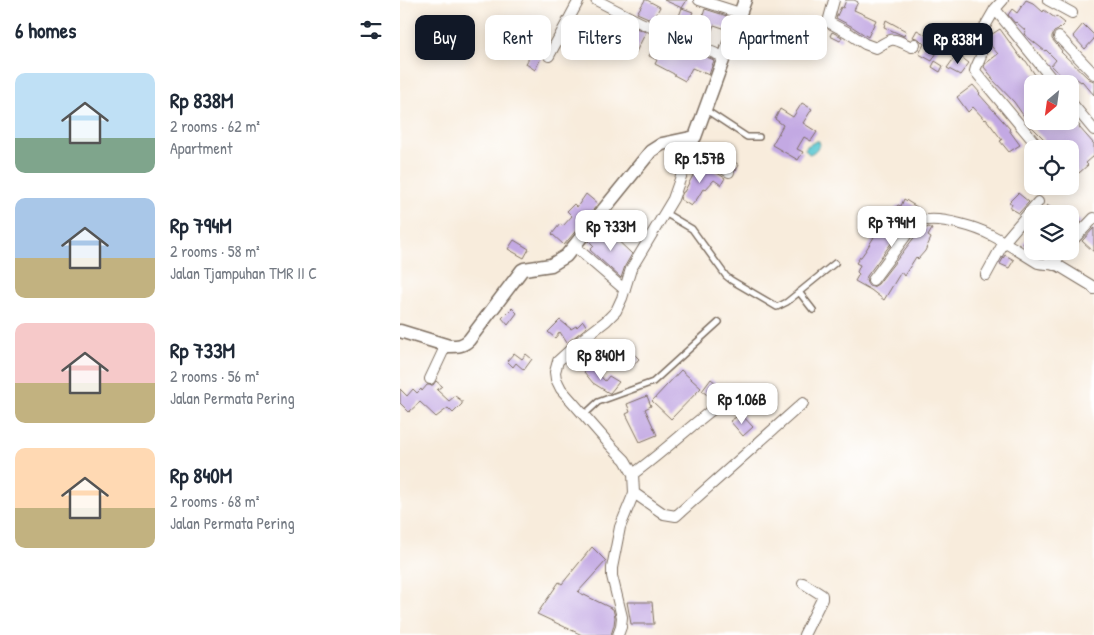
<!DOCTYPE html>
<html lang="en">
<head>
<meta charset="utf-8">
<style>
	body { margin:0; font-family:"Patrick Hand",sans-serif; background:#f6f6f7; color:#1f2937; height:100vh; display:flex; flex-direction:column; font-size:19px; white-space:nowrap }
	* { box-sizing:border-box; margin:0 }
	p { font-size:16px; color:#747a83 }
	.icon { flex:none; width:28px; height:28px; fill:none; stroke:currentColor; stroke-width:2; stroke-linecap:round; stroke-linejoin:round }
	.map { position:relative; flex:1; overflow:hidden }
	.side { display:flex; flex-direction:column; background:#fff; width:400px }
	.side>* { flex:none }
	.banner { position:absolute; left:15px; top:15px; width:475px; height:45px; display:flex; gap:10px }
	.needle { width:32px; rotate:209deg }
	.tools { position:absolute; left:624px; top:75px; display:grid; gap:10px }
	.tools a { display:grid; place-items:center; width:55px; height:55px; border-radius:10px; background:#fff; box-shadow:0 2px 12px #0003; font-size:25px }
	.price { position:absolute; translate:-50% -42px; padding:0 11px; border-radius:10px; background:#fff; color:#222; font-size:16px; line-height:32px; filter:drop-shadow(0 1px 2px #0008) }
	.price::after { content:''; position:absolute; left:50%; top:30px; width:15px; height:11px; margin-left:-8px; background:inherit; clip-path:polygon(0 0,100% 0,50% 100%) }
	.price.active { background:#111827; color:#fff }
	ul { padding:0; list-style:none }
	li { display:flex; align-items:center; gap:15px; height:125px; padding:0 15px }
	li span { display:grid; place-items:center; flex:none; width:140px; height:100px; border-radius:10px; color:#555 }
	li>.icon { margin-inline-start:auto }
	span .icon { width:60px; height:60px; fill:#fffc; stroke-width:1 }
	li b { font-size:21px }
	h2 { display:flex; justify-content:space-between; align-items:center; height:60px; padding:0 15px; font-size:21px }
	.pill { padding:0 18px; border-radius:10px; background:#fff; box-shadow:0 2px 12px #0003; font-size:18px; line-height:45px }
	.pill.active { background:#111827; color:#fff }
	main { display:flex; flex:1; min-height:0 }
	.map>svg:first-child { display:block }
	.water { fill:#5bc8d2; stroke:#4b7978 }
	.building { fill:#c3a9e3 }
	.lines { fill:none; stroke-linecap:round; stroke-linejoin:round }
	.service-casing { stroke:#7d6e60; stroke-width:8 }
	.minor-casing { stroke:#7d6e60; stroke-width:12 }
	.tertiary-casing { stroke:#7d6e60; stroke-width:15 }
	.service { stroke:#fff; stroke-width:5 }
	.minor { stroke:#fff; stroke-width:10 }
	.tertiary { stroke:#fff; stroke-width:12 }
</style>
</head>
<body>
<main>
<section class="side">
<h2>6 homes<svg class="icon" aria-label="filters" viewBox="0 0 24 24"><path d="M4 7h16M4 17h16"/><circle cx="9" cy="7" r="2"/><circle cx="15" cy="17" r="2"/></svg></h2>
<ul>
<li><span style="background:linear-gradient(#bfe0f5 65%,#7fa58c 0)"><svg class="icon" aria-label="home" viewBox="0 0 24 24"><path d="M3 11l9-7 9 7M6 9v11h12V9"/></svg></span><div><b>Rp 838M</b><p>2 rooms · 62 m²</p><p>Apartment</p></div></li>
<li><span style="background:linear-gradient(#a9c7e8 60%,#c2b280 0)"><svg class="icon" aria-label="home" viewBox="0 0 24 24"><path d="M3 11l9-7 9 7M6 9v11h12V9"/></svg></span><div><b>Rp 794M</b><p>2 rooms · 58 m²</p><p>Jalan Tjampuhan TMR II C</p></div></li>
<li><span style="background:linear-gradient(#f6c9c9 60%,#c2b280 0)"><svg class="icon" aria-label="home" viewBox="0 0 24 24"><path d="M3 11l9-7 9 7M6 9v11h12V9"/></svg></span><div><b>Rp 733M</b><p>2 rooms · 56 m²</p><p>Jalan Permata Pering</p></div></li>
<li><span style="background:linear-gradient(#ffd9b3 60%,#c2b280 0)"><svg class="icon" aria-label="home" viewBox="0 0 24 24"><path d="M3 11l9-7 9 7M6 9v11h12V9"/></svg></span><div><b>Rp 840M</b><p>2 rooms · 68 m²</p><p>Jalan Permata Pering</p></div></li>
</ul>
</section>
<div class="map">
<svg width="694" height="635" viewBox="0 0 694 635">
	<rect width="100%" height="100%" fill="#fff"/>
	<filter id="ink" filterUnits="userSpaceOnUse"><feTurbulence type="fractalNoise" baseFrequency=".02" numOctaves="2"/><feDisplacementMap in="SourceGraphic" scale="10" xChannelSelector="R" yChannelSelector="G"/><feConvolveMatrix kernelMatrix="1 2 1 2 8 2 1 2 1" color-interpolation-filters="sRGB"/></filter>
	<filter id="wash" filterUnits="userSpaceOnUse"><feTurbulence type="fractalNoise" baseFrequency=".0096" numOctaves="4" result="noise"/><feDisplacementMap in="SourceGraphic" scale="20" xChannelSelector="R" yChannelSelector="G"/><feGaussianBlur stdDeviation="1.12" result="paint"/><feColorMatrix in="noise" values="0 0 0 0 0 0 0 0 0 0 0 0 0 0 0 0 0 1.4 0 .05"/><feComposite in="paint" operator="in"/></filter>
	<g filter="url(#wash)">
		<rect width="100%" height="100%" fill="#f8ecdc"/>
		<path class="water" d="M416 141H419L420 145C417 149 414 153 409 154L406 151 405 149 407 146Z"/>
		<g id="blocks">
			<path class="building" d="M245 0H247L260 7 253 20 237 13Z
				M264 0H287L282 8Z
				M446 0H454L458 2 454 10 476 20 468 37 451 26 436 18 441 7 443 8Z
				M626 0 633 3 643 12 644 10 655 18 656 16 665 23 658 30 654 32 652 36V39L662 51 661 52 689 79 694 81V95L682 81 681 82 674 77 669 83 651 66 656 60 646 50 645 51 625 35 624 34 626 31 616 22 615 23 608 15 612 9 617 13Z
				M282 8 293 12 285 28 276 24Z
				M305 9 330 17 326 29 314 25 310 35 298 31Z
				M112 18 122 24 120 31 109 25Z
				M486 20 506 31 504 36 484 27Z
				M683 24 694 35V39L685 49 673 36Z
				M236 28 246 32 235 54 225 48Z
				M600 29 621 58 626 61 641 84H632V121H670V116L680 126 679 127 694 144V156L686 163 688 165 679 173 670 164V149H653L643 140 644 139 632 127V128L614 102 591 78H593L584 67 585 64 598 54 586 40V38Z
				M517 30 537 41 539 38 549 42 545 49 540 47 532 61 519 54 524 44 519 39 513 37Z
				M432 32 442 37 440 41 430 36Z
				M258 37 314 60 309 75 292 68 285 81 274 75V74L255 64 257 60 249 56Z
				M142 38 149 42 135 70 126 64 130 55 132 56Z
				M557 54 569 63 560 75 547 68Z
				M535 61 543 66 540 72 532 67Z
				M573 85 580 93 579 94 610 129 609 130 620 145 609 152 600 141 602 140 586 119 585 120 573 107 568 112 557 97Z
				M402 103 412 109 403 123 417 132 411 141 404 137 397 149 403 152 398 160 372 145 383 125 375 119 380 109 393 117Z
				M307 145 319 151 339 165 336 171 333 166 306 149Z
				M303 164 325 178 321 185 314 180 305 190 303 189 297 199 291 206 280 199 283 192H284L296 170 299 172Z
				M618 193 629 202 619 213 610 208 612 204 609 202Z
				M186 194 198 204 164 245 152 234 160 224 163 226 172 216 167 211 174 204 177 207Z
				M504 199 520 209 516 216 507 222 467 276 466 280 467 283 469 286 473 287 478 284 520 230 529 227 532 229 528 236 531 238 525 251 518 259 516 257 504 276 501 272 484 300 471 290 455 281 459 274 457 272 460 265 456 263 460 257H461L466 250 474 237 473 236 489 209 493 211 498 205 501 206Z
				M647 205 658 214H640Z
				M670 212 681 222 670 233Z
				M632 219V251L623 244 631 234 624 229Z
				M694 228V252L682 241Z
				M196 232 202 238 210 233 232 254 225 266 221 278 190 250 194 246 189 241Z
				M114 240 129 249 124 258 108 249Z
				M633 251H654L649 257H642Z
				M605 255 614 260 609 268 600 264Z
				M112 308 117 313 108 325 102 318Z
				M160 320 171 329 176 326 177 327 183 321 187 327 167 343 160 332 155 338 148 332Z
				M218 341 229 353 231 351 239 359 233 366 226 356 221 361 209 348Z
				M114 353 122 359 126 354 132 359 124 370 116 363 113 367 107 361Z
				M192 367 205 381 209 376 219 382 210 393H209L193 383 184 372Z
				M281 370 301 388 271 419 252 401Z
				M311 379 326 391 320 400H314L302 391Z
				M36 381 42 386 37 390 49 401 55 396 62 401V404L53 413 48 408 36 417 20 402 9 412 0 403V389L7 396 13 389 17 393 21 389 22 391 27 385H33Z
				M247 396 251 406 245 409 257 435 240 442 226 414 230 412 227 404Z
				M341 414 353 427 343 436 330 421Z
				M192 547 206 561 178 592 213 609 215 617 214 625 211 635H182L137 614 159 582 162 584Z
				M227 602H252L254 624H231Z"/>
		</g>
	</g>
	<g filter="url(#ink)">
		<use href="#blocks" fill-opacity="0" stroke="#7d6e60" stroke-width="1"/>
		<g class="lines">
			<g class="service-casing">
				<path id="service" d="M306 110 347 137H359
					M265 213 292 229 326 276 331 280 377 307 387 302 435 263
					M399 292 413 310
					M184 415 198 402 253 382 319 322"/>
			</g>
			<g class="minor-casing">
				<path id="minor" d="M196 0 241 23 324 57
					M299 0 340 13
					M434 0 428 22 447 32 465 44 476 48C495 36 492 38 512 47L515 44
					M603 0 595 9 580 35C578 42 581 47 581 54 581 60 576 65 575 71L640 149
					M648 0 672 13
					M595 9 656 84
					M659 37 694 74
					M149 56 179 0
					M670 101 694 130
					M291 148 329 172
					M670 243 694 218
					M174 246 225 290
					M653 265 663 251
					M586 275 604 242 638 202
					M473 280 513 226C516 223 522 220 527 220 544 218 576 227 591 235 607 243 623 254 638 263 645 265 652 263 659 266L692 286 694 289
					M30 379 46 345
					M233 474C262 453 288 428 317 406
					M234 493 264 514 276 516 403 403
					M403 583 422 595V599L404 635
					M218 635 221 627 222 617 212 576V568L220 527 234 493 233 474 225 460 211 446 161 389 156 379 155 372 158 361 180 341 206 321 216 311 222 298 231 269 273 199 295 137"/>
			</g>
			<g class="tertiary-casing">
				<path id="tertiary" d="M0 331 49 346C58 346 63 346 69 340L122 270 124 269 151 265 166 256 251 151 262 144 295 137 345 0"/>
			</g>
			<use href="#service" class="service"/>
			<use href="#minor" class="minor"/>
			<use href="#tertiary" class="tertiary"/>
		</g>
	</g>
</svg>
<div class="tools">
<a><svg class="needle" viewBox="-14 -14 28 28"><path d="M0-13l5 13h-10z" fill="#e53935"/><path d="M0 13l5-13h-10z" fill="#747a83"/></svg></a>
<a><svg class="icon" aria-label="locate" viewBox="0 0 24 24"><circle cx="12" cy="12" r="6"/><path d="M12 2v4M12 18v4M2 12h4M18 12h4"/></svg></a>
<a><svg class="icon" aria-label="layers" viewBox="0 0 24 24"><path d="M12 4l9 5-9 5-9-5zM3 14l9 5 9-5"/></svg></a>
</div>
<b class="price active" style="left:558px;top:65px">Rp 838M</b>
<b class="price" style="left:300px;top:184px">Rp 1.57B</b>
<b class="price" style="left:492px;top:248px">Rp 794M</b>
<b class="price" style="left:211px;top:252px">Rp 733M</b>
<b class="price" style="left:201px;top:381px">Rp 840M</b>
<b class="price" style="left:342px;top:425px">Rp 1.06B</b>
<div class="banner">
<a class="pill active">Buy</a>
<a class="pill">Rent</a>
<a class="pill">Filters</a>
<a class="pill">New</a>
<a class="pill">Apartment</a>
</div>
</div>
</main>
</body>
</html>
